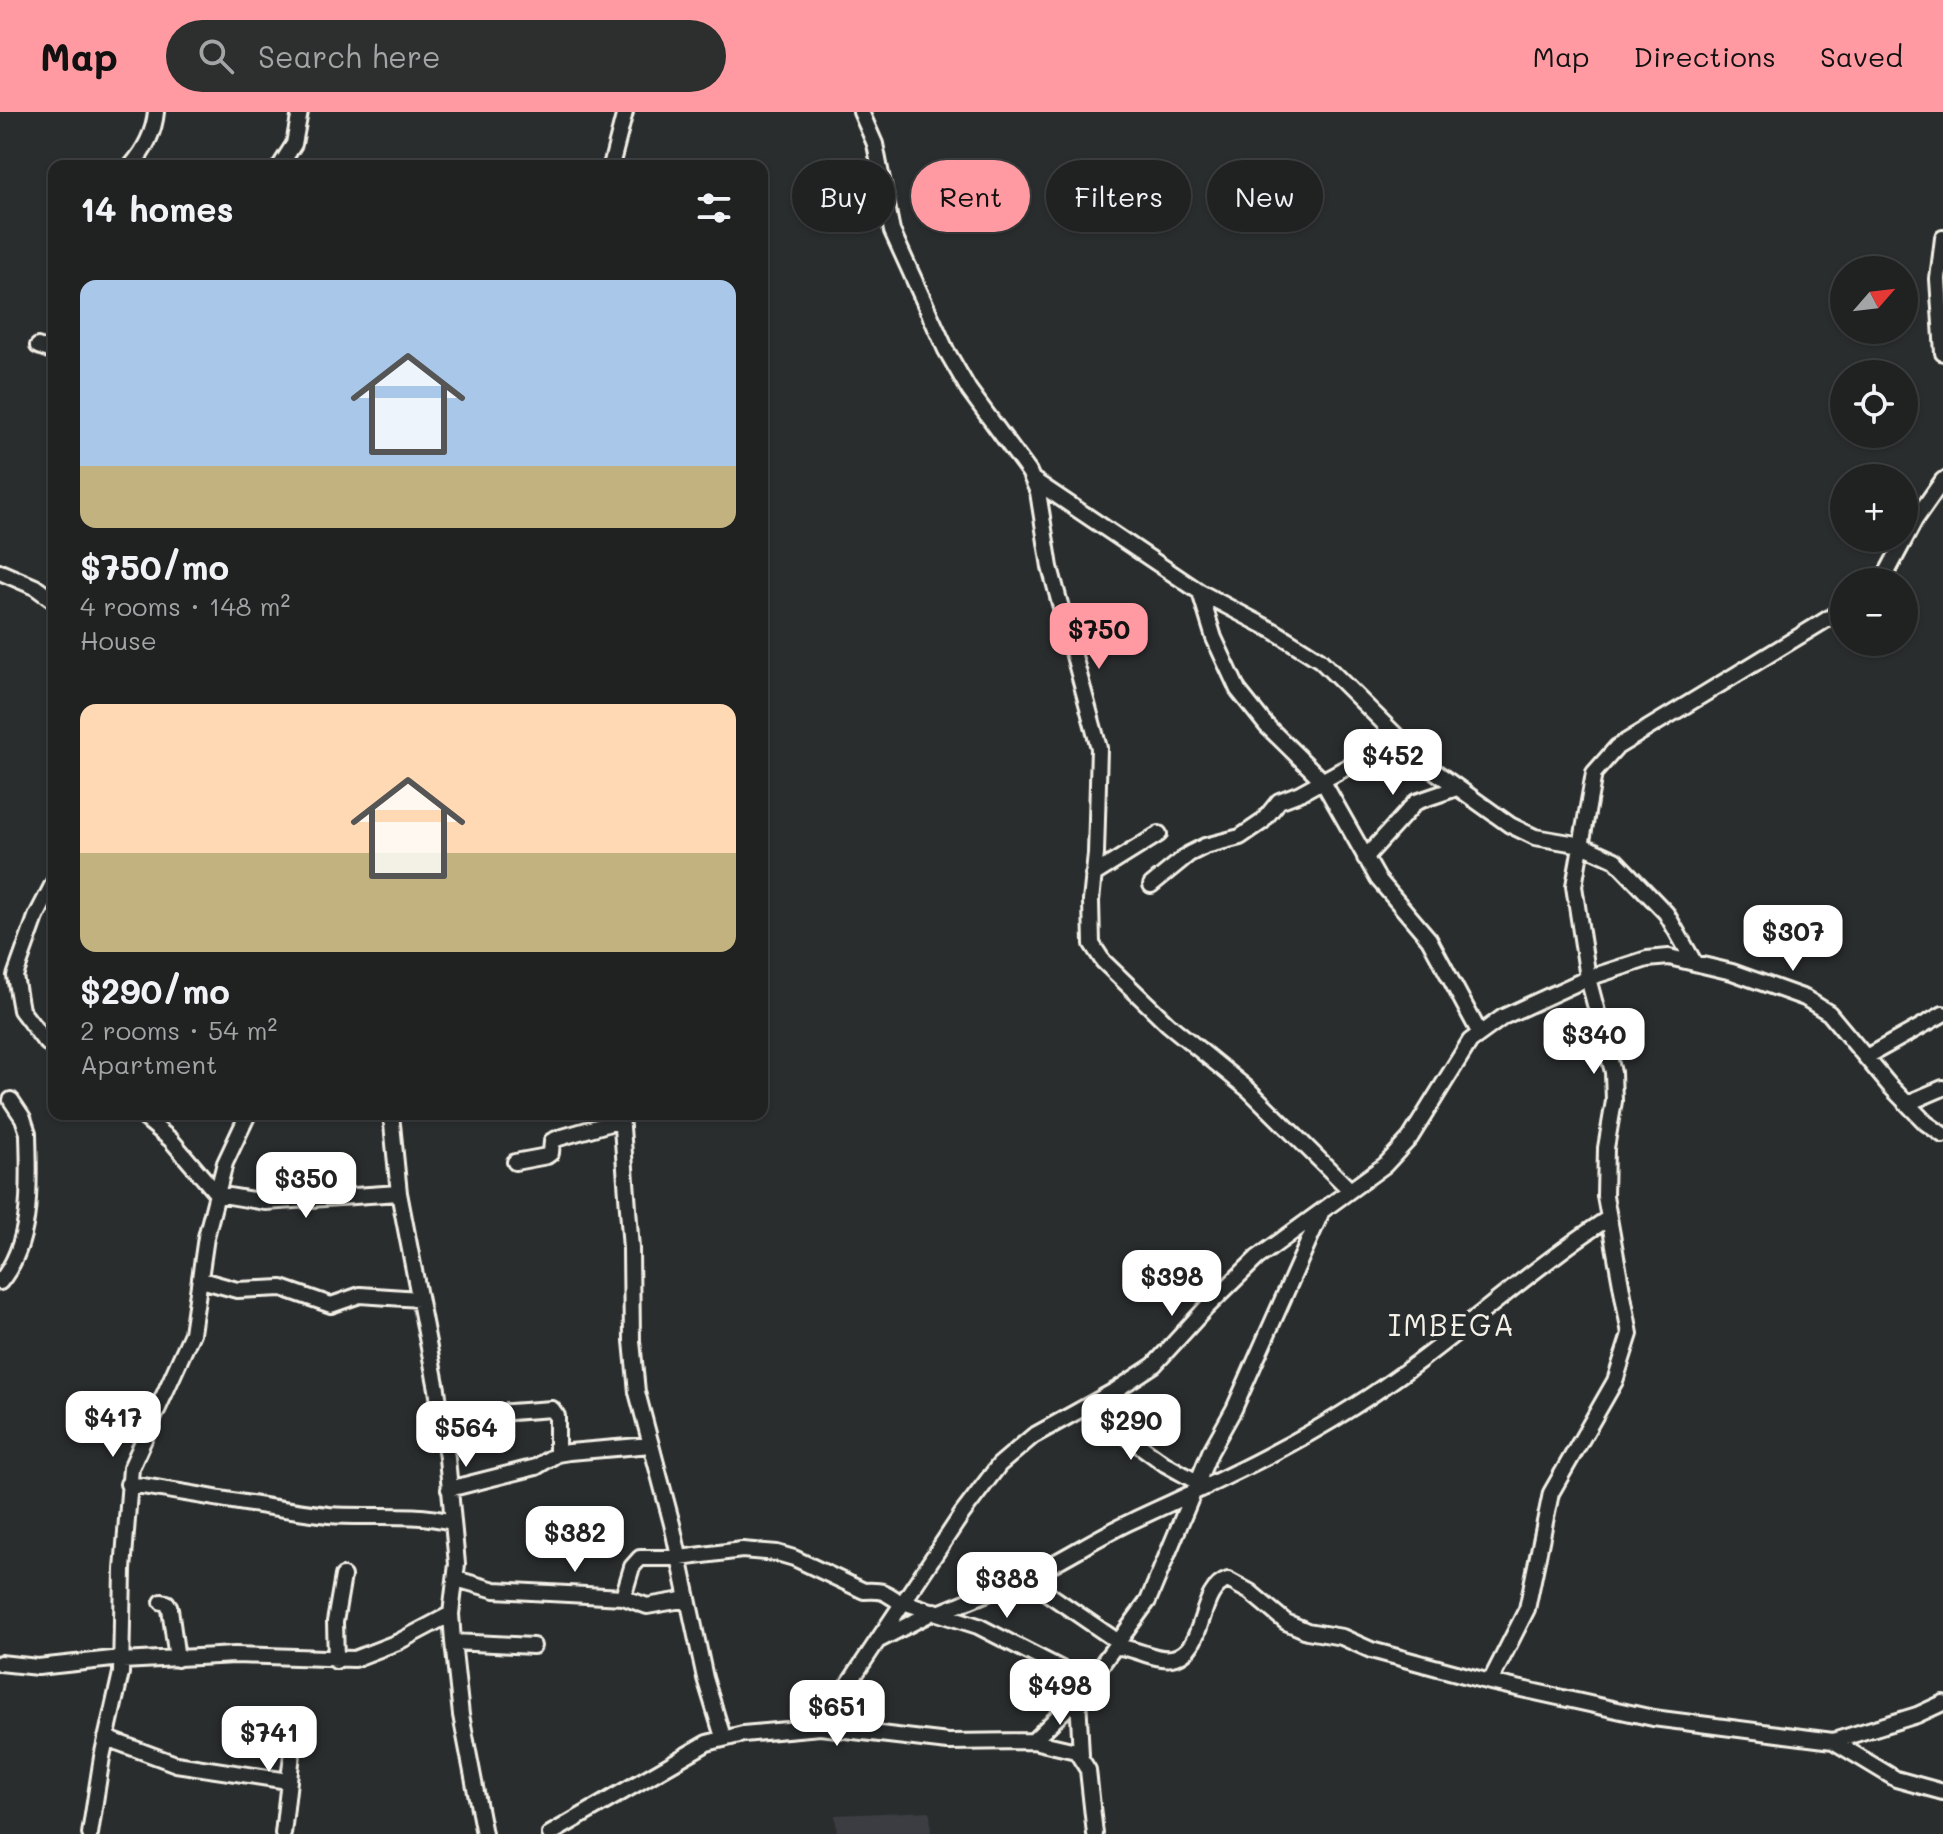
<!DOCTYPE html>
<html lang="en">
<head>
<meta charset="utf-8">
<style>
	body { margin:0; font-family:Mali,sans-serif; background:#2d2f2f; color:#f1f3f6; height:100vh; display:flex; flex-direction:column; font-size:30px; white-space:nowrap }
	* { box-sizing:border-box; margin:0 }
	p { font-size:26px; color:#a2a4a5 }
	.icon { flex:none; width:44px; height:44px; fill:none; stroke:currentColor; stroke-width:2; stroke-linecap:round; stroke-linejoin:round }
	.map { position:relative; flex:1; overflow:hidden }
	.side { position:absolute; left:48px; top:48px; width:720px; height:960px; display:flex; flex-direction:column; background:#202222; border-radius:16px; box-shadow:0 2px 6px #0004,0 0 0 2px #3d3f40 }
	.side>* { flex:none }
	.hud { position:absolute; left:792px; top:48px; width:760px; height:72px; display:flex; gap:16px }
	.needle { width:52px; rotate:62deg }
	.tools { position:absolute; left:1830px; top:144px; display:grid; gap:16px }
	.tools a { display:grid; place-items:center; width:88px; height:88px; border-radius:50%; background:#202222; box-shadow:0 2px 6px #0004,0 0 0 2px #3d3f40; font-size:40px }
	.price { position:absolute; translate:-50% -68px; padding:0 18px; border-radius:16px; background:#fff; color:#222; font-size:26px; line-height:52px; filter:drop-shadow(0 2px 4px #0008) }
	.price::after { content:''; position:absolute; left:50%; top:48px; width:24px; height:18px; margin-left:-12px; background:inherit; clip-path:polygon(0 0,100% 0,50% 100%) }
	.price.on { background:#ff9aa2; color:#111 }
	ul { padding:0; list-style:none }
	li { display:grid; align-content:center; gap:16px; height:424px; padding:0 32px }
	li span { display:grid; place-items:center; height:248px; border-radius:16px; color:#555 }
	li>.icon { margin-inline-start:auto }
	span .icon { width:144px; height:144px; fill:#fffc; stroke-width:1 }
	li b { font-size:34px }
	h2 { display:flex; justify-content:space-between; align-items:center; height:96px; padding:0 32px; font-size:34px }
	.chip { padding:0 28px; border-radius:36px; background:#202222; box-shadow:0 2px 6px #0004,0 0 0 2px #3d3f40; font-size:28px; line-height:72px }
	.chip.on { background:#ff9aa2; color:#111 }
	header { display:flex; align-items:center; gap:48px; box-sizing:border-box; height:112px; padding:0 40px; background:#ff9aa2; color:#111 }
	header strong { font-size:38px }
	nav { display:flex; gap:44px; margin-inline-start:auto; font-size:28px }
	.search { width:560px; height:72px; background:#2d2f2f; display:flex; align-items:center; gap:20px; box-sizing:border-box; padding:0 28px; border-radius:44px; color:#a2a4a5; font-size:30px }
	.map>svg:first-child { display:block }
	.built { fill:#3a3c42 }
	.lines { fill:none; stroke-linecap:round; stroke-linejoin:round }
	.minor-casing { stroke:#f4f1e8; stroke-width:20 }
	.minor { stroke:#2a2d2e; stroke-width:14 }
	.labels { text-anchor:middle; stroke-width:8; stroke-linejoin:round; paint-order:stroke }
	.quarter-label { font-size:30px; letter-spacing:2px; fill:#f4f1e8; stroke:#2a2d2e }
</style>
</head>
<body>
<header>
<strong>Map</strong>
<div class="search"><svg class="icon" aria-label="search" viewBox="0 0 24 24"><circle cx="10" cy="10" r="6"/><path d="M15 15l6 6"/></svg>Search here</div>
<nav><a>Map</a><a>Directions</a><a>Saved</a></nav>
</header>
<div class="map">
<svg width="1943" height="1722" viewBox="0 0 1943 1722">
	<rect width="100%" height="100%" fill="#2a2d2e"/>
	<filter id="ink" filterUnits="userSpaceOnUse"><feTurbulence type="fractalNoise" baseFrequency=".0125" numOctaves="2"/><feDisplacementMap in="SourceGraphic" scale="16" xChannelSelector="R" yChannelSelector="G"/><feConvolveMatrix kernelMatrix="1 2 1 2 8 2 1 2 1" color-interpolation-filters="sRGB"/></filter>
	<g filter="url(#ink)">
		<path class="built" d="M930 1699 931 1722H837L835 1703Z"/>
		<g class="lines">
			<g class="minor-casing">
				<path id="minor" d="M861 0 875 32 892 119 946 238 969 278 1029 360 1038 380 1050 455 1099 636 1096 742 1091 789 1092 832 1103 849 1168 912 1249 978 1350 1078
					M131 54C145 38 154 21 156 0
					M280 54 294 32 300 0
					M611 54 625 0
					M1943 126 1938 167 1943 241
					M38 234 54 240
					M1035 369 1200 480 1274 519 1320 548 1426 653 1510 713 1535 725 1582 733 1615 748 1666 801 1694 850
					M0 460 35 475 54 489
					M1882 470 1915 408 1943 368
					M1200 480 1214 526 1238 578 1266 613 1322 668 1378 767 1429 827 1479 920
					M1365 746 1416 690 1457 676
					M1093 763 1159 722
					M54 770 36 805 15 864 21 898 43 927 54 937
					M1151 773 1189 742 1205 734 1240 725 1262 710 1279 689 1300 681 1400 626
					M1866 945 1943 902
					M1908 991 1943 976
					M140 1002 171 1028 217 1082 265 1090 399 1081
					M391 1002 399 1081 437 1277 447 1346 457 1452 451 1502 453 1530 461 1603 484 1722
					M621 1002 631 1137 632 1229 637 1280 672 1412 705 1566 723 1625
					M515 1050 547 1044 551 1041 552 1029 559 1026 621 1008
					M201 1168 237 1178 282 1176 331 1193 360 1183 419 1187
					M0 1170C34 1129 29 1071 28 1021L23 1006 11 988
					M1087 1295 1165 1352 1206 1375
					M442 1305 552 1297 557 1304V1342
					M128 1372C195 1381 262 1396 329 1403 371 1406 412 1400 452 1410
					M449 1377 536 1355 557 1342 569 1340 651 1333
					M1025 1466C1062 1449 1095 1426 1132 1409 1207 1374 1283 1340 1353 1295 1442 1239 1519 1165 1607 1107
					M456 1467 495 1478 623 1485 647 1494 688 1487
					M623 1485 632 1455 640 1446H680L742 1438 777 1441 794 1446 864 1479C884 1478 885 1480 902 1492
					M162 1490 167 1491 170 1497 177 1547
					M903 1490 978 1514 1089 1571
					M941 1500 1025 1466 1120 1531
					M879 1528 935 1499
					M453 1530 533 1534
					M1117 1535C1135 1535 1154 1549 1172 1546 1208 1539 1196 1478 1228 1468L1250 1480 1286 1510 1307 1519 1342 1525 1371 1538 1490 1570 1653 1606 1833 1629 1917 1603 1943 1591
					M122 1549 235 1543 354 1547 398 1530 451 1502
					M336 1549 335 1510 343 1464
					M0 1551 38 1555 122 1546
					M1490 1570 1527 1497 1551 1381 1615 1269 1630 1222 1605 1084 1606 1036 1614 989 1613 960 1588 866 1574 774 1594 661 1617 635 1844 497
					M1078 1585 1081 1643
					M820 1615 962 1402 999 1353 1033 1324 1116 1278 1154 1253 1206 1196 1257 1146 1385 1053 1410 1026 1470 929 1503 905 1588 866 1647 847 1669 845 1732 860 1805 886 1829 901 1889 973 1926 1011 1943 1023
					M106 1626 176 1652 288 1669
					M1033 1629 1078 1585 1148 1489 1210 1340 1234 1297 1322 1099
					M1833 1629 1896 1667 1943 1680
					M90 1722 102 1645 121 1561 123 1458 131 1356 192 1221 206 1125 217 1082 225 1051 248 1002
					M283 1722 296 1606
					M550 1722 707 1631 743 1622 820 1615 948 1630 1033 1629 1076 1639 1088 1658 1095 1722"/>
			</g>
			<use href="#minor" class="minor"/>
		</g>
	</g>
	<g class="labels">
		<g class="quarter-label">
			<text x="1452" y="1224">IMBEGA</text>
		</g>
	</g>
</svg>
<div class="tools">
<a><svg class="needle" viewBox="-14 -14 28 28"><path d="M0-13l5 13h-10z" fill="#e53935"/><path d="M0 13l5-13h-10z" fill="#a2a4a5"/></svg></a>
<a><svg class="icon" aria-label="locate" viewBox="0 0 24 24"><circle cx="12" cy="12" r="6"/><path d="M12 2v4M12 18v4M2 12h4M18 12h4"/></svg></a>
<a>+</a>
<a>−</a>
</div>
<b class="price on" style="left:1099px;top:559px">$750</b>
<b class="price" style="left:1393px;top:685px">$452</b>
<b class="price" style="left:1793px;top:861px">$307</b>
<b class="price" style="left:1594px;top:964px">$340</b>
<b class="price" style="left:306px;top:1108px">$350</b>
<b class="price" style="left:1172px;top:1206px">$398</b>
<b class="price" style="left:113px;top:1347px">$417</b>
<b class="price" style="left:1131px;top:1350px">$290</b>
<b class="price" style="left:466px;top:1357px">$564</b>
<b class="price" style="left:575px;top:1462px">$382</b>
<b class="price" style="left:1007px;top:1508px">$388</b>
<b class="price" style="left:1060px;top:1615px">$498</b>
<b class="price" style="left:837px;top:1636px">$651</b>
<b class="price" style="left:269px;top:1662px">$741</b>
<div class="hud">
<a class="chip">Buy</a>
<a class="chip on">Rent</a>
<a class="chip">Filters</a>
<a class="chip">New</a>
</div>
<section class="side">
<h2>14 homes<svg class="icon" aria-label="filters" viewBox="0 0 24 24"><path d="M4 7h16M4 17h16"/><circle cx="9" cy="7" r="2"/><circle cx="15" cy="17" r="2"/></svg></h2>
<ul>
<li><span style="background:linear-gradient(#a9c7e8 75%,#c2b280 0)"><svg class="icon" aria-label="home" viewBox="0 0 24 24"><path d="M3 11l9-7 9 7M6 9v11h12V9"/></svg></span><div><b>$750/mo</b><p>4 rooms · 148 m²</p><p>House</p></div></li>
<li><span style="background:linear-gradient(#ffd9b3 60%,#c2b280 0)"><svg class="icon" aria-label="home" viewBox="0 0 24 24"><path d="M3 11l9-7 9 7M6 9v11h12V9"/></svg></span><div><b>$290/mo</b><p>2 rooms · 54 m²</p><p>Apartment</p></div></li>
</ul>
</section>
</div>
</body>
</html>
